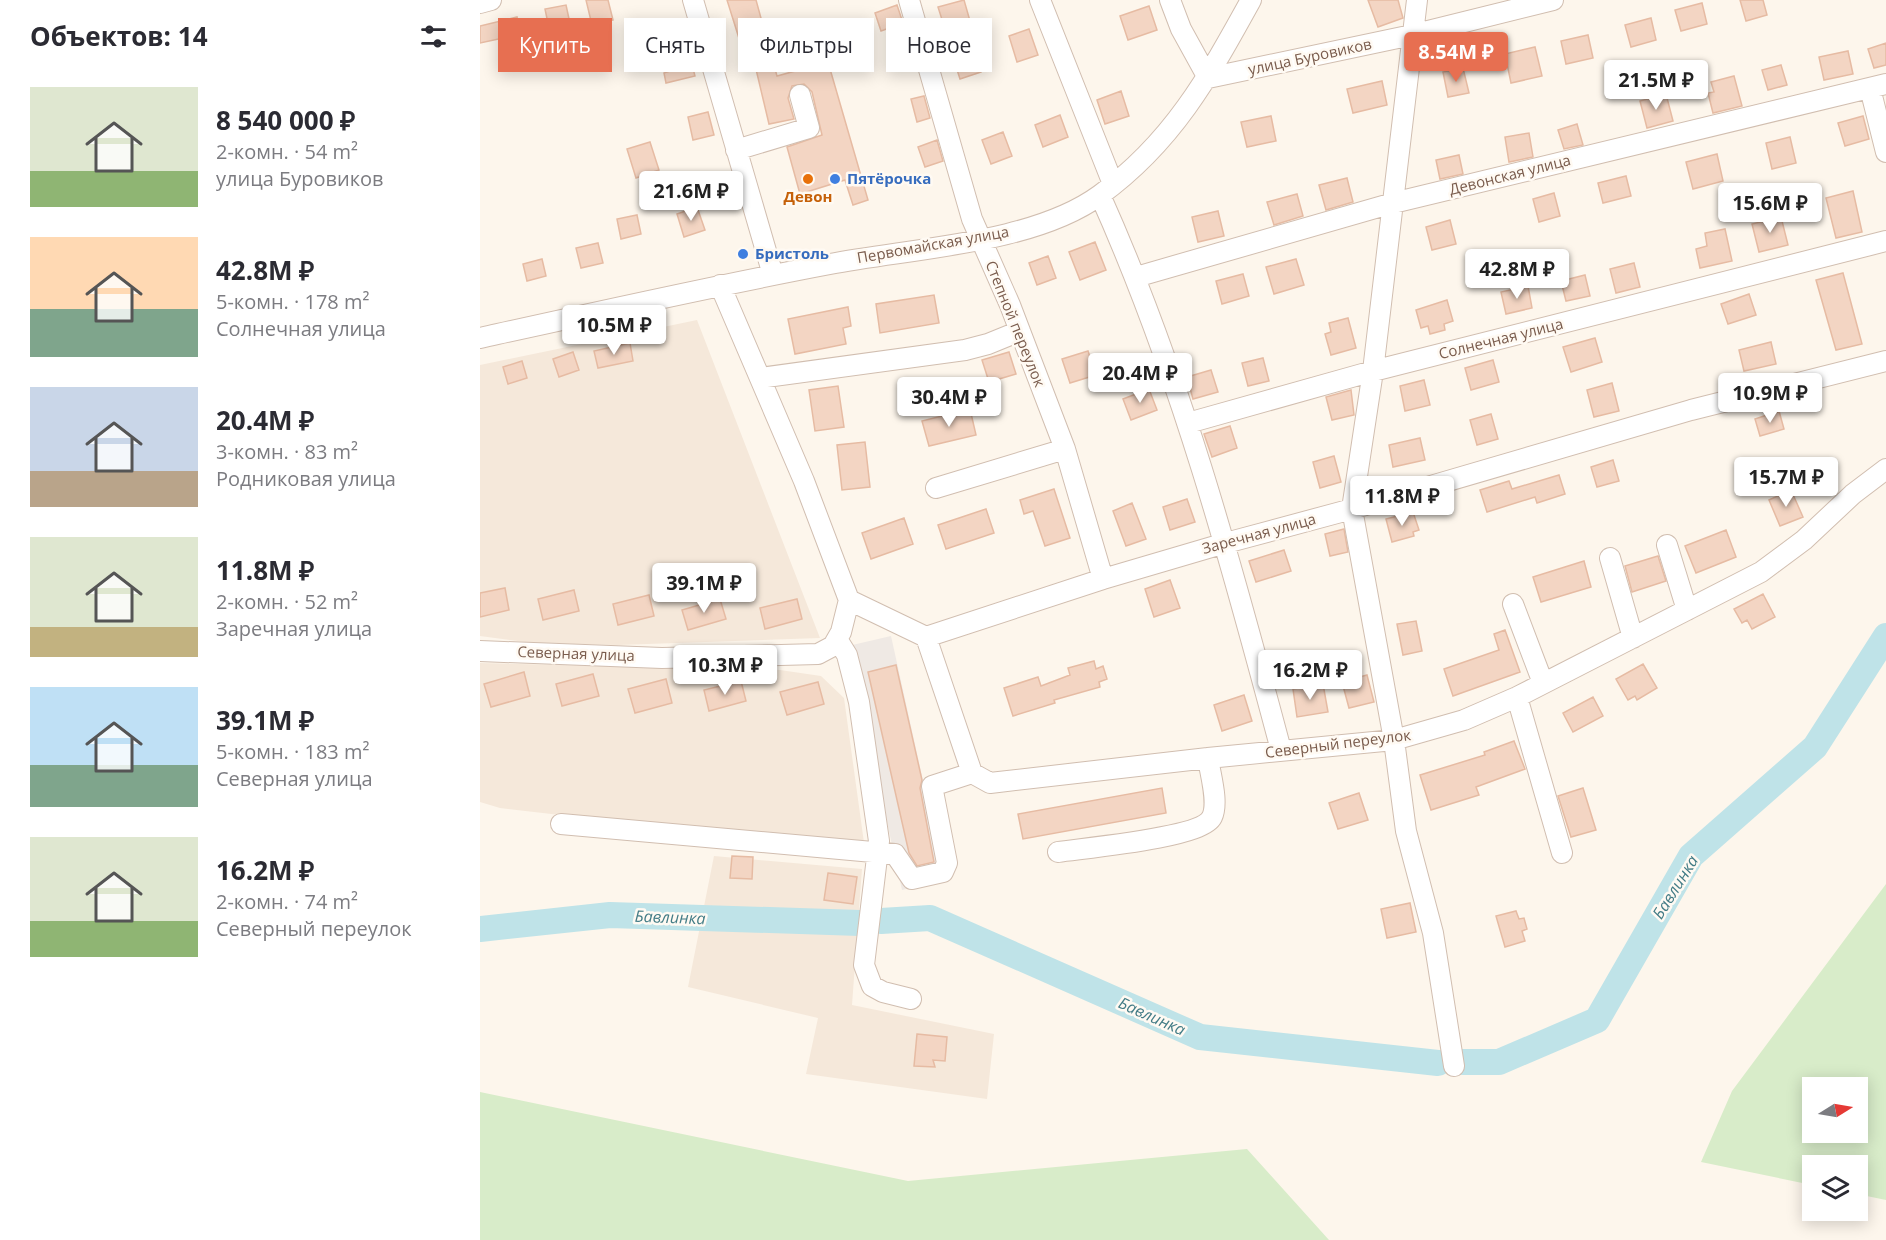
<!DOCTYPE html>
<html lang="ru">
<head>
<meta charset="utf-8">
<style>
	body { margin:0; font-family:"Open Sans",sans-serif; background:#f2f2f3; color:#2b2b33; height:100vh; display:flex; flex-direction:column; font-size:22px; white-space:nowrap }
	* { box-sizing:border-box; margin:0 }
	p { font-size:20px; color:#7c7c81 }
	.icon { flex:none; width:33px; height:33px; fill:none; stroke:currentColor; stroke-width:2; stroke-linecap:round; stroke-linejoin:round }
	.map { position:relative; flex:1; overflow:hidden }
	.drawer { display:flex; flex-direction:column; background:#fff; width:480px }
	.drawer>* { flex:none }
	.hud { position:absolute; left:18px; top:18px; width:570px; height:54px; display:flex; gap:12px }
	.needle { width:39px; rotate:79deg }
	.buttons { position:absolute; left:1322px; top:1077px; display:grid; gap:12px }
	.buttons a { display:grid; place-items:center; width:66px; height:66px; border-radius:0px; background:#fff; box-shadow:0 3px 15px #0003; font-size:30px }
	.price { position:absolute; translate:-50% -51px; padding:0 14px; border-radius:6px; background:#fff; color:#222; font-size:20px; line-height:39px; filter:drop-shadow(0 2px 3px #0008) }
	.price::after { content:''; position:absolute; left:50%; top:36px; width:18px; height:14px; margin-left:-9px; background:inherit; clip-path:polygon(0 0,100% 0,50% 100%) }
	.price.selected { background:#e76f51; color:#fff }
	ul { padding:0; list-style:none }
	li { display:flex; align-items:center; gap:18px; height:150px; padding:0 30px }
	li span { display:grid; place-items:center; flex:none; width:168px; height:120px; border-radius:0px; color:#555 }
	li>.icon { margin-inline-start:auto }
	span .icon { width:72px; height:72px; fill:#fffc; stroke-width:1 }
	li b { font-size:26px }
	h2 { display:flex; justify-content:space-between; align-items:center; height:72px; padding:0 30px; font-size:26px }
	.chip { padding:0 21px; border-radius:0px; background:#fff; box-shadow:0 3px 15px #0003; font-size:21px; line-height:54px }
	.chip.selected { background:#e76f51; color:#fff }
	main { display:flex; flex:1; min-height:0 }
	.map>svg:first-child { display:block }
	.residential { fill:#f5e8da }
	.industrial { fill:#efe9e4 }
	.green { fill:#d8ecc9; fill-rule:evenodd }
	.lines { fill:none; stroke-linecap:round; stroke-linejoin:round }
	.river { stroke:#bfe3e8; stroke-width:26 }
	.building { fill:#f3d5c3; stroke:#e6bba3; stroke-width:1.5 }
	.minor-casing { stroke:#d1beb0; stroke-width:22 }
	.minor { stroke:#fff; stroke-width:20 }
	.food-dot { fill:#e8710a; stroke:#fffaf3; stroke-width:2 }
	.shop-dot { fill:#3f7fe0; stroke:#fffaf3; stroke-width:2 }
	.labels { text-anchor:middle; stroke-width:5; stroke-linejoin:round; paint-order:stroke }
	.street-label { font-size:15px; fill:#7a5c4d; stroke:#fffaf3 }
	.shop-label { font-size:15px; font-weight:bold; fill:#366cbe; stroke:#fffaf3; text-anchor:start }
	.food-label { font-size:15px; font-weight:bold; fill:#c56008; stroke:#fffaf3 }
	.water-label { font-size:16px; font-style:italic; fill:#437c86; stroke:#fffaf3 }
</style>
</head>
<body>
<main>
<section class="drawer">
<h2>Объектов: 14<svg class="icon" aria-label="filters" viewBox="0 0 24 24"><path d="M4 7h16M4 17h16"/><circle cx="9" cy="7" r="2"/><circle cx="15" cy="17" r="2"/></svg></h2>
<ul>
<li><span style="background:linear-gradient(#dfe7d0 70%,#8fb573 0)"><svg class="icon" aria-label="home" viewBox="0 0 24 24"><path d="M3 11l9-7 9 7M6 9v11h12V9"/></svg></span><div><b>8 540 000 ₽</b><p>2-комн. · 54 m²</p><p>улица Буровиков</p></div></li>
<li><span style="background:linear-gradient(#ffd9b3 60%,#7fa58c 0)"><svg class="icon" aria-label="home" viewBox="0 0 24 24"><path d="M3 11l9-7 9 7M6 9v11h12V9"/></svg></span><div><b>42.8M ₽</b><p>5-комн. · 178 m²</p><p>Солнечная улица</p></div></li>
<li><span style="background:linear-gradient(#c9d6e8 70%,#b9a48a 0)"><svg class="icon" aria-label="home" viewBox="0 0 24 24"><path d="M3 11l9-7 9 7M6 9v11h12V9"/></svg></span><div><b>20.4M ₽</b><p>3-комн. · 83 m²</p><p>Родниковая улица</p></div></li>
<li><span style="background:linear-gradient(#dfe7d0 75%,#c2b280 0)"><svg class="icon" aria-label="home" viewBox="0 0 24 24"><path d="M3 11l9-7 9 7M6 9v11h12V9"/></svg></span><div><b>11.8M ₽</b><p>2-комн. · 52 m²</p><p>Заречная улица</p></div></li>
<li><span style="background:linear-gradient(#bfe0f5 65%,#7fa58c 0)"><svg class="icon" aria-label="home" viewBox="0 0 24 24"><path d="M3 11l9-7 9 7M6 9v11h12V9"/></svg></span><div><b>39.1M ₽</b><p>5-комн. · 183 m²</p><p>Северная улица</p></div></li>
<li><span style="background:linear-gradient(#dfe7d0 70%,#8fb573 0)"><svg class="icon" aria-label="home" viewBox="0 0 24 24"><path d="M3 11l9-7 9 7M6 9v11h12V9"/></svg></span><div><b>16.2M ₽</b><p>2-комн. · 74 m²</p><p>Северный переулок</p></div></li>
</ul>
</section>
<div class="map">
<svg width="1406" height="1240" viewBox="0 0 1406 1240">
	<rect width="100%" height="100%" fill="#fdf6ec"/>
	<path class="residential" d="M217 320 340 638 138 645 53 643 0 636V365Z
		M0 663 300 670 341 676 364 698 385 850 20 808 0 802Z
		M234 856 382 869 372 1005 514 1034 507 1099 326 1074 338 1018 208 987Z"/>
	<path class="industrial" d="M411 636 465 880 422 890 368 646Z"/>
	<path class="green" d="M1406 884V1200L1377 1194V1166H1332V1185L1221 1162 1252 1091ZM1332 1088H1377V1132H1332Z
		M0 1092 428 1181 767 1149 849 1240H0Z"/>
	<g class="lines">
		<path class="river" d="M401 921 450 918 720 1037 958 1063
			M0 929 130 915 380 923
			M983 1062H1019L1117 1020 1211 856 1335 747 1406 636"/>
	</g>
	<path class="building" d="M106 0H128L133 20 112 25Z
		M247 0H276L297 76 348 62 388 200 373 205 365 180 320 194 307 147 342 135 332 92 324 84 312 86 308 98 314 119 289 124 275 65 268 67Z
		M484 0 490 21 465 29 458 7Z
		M888 0H918L923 18 898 27Z
		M1260 0H1283L1287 15 1266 21Z
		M1222 3 1227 24 1201 31 1195 10Z
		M86 5 91 28 70 33 65 9Z
		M417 5 423 23 401 31 395 13Z
		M669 6 677 30 648 40 640 16Z
		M37 17 41 34 0 43V26Z
		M1171 18 1176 40 1151 47 1145 25Z
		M549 29 558 55 537 62 529 36Z
		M1108 35 1113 58 1086 64 1081 41Z
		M1406 43V65L1394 68 1388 49Z
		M493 47 501 72 480 79 472 54Z
		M1055 47 1062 76 1031 83 1025 54Z
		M208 50 215 76 186 83 184 73 190 71 186 56Z
		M1368 51 1373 74 1344 80 1339 57Z
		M1301 65 1307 85 1288 90 1282 70Z
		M983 68 989 93 968 97 963 72Z
		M1254 76 1262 106 1233 113 1228 93 1234 92 1231 82Z
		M902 81 907 105 873 113 867 89Z
		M641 91 649 116 625 124 617 100Z
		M1186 94 1193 121 1167 128 1160 101Z
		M444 96 450 118 437 122 431 99Z
		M228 112 234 135 213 140 208 117Z
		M580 115 588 137 563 147 555 125Z
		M791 116 796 141 767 147 761 122Z
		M1383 116 1389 139 1365 146 1358 123Z
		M1097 124 1103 145 1084 149 1078 130Z
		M523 132 532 156 511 164 502 140Z
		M1049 133 1053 157 1029 162 1025 137Z
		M1310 137 1316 163 1292 169 1286 143Z
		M457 140 463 161 445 167 438 147Z
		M170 142 179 170 156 178 147 149Z
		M1237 154 1243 181 1213 189 1206 162Z
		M979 155 983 174 960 179 956 160Z
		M1146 176 1151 196 1123 203 1118 183Z
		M867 178 873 202 846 210 839 185Z
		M1373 191 1382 232 1356 238 1346 198Z
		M1074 193 1080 216 1059 222 1053 199Z
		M817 194 823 216 794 225 787 202Z
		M217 207 225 230 204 237 197 214Z
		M738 211 744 236 718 242 712 217Z
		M157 215 161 234 141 239 137 219Z
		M1301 217 1308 245 1279 252 1272 224Z
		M970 220 976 244 952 250 946 227Z
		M1245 229 1252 261 1220 268 1216 249 1227 246 1225 233Z
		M615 242 626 270 600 280 589 252Z
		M118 243 123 263 101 268 96 248Z
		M568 256 576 278 557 285 549 263Z
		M62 259 66 276 47 281 43 264Z
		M816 259 824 285 794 294 786 267Z
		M1154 263 1160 287 1136 293 1130 269Z
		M1363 273 1382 344 1356 350 1336 280Z
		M763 274 769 296 742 304 736 281Z
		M1105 275 1110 296 1086 301 1081 281Z
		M1048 286 1052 308 1026 314 1021 292Z
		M1269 294 1276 315 1248 324 1241 304Z
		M454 295 459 323 400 333 396 304Z
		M967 300 973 321 964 324 965 330 950 334 948 326 941 328 936 310Z
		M368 307 371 326 363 328 366 344 315 354 308 319Z
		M868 318 876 348 851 355 845 334 851 332 849 323Z
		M1115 338 1122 362 1091 372 1083 347Z
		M1291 342 1296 364 1264 371 1259 350Z
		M150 343 153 361 118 368 114 351Z
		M608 351 616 375 590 383 582 359Z
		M93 352 99 370 79 377 73 359Z
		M529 352 536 374 509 382 502 360Z
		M783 358 789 381 768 386 762 363Z
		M1013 360 1019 382 991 390 985 368Z
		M42 361 47 378 28 384 23 367Z
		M731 370 738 392 713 399 707 377Z
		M944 380 950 405 925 411 920 386Z
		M1132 383 1139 411 1114 417 1107 390Z
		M358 386 364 427 335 431 329 390Z
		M669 389 677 410 651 420 643 399Z
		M871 390 874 415 852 420 846 397Z
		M490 409 496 435 449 446 442 421Z
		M1299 411 1304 429 1280 436 1275 419Z
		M1011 414 1018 439 997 445 990 420Z
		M750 426 757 448 732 457 724 434Z
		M940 438 945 460 913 467 909 445Z
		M385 442 390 487 362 490 357 445Z
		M854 456 861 482 840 488 833 462Z
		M1133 460 1139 481 1117 487 1111 467Z
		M1079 475 1085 494 1057 503 1055 497 1007 512 1000 490 1029 481 1032 489Z
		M574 489 590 538 565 546 553 511 544 514 540 500Z
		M1311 490 1323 517 1300 526 1289 500Z
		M707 499 715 522 690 530 683 507Z
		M652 503 666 539 646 546 633 511Z
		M506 509 514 533 466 549 458 525Z
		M933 512 939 530 933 532 934 536 912 542 906 519Z
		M424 518 433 544 391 559 382 533Z
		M864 529 868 552 850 556 845 534Z
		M1246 530 1256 557 1216 573 1205 546Z
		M804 550 811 571 776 582 769 561Z
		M1178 556 1186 581 1152 592 1145 566Z
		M1104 561 1111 587 1061 602 1053 577Z
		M690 580 700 608 674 617 665 589Z
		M25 588 29 610 0 617V593Z
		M94 590 99 611 63 620 58 599Z
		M1283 594 1295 617 1272 629 1267 620 1262 623 1254 609Z
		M169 595 174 616 138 625 133 604Z
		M240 599 246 619 208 630 202 610Z
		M317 599 322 619 285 629 280 608Z
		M936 621 942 651 923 655 917 624Z
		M1025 630 1040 672 973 696 964 669 1019 650 1014 634Z
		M614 661 616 669 623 666 627 679 619 682 620 687 574 700 575 703 533 716 524 688 558 677 561 686 590 675 588 668Z
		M1163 664 1177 688 1157 700 1155 696 1148 700 1136 679Z
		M416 665 442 780 440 788 454 862 437 866 429 853 388 672Z
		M44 672 50 696 11 707 4 684Z
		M113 674 119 696 82 706 76 684Z
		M887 675 894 702 869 708 862 682Z
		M186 679 192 703 155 713 148 689Z
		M261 681 266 701 229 711 224 690Z
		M338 682 344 704 307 715 300 692Z
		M843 684 848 712 817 717 813 689Z
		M764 695 772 721 742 731 734 705Z
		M1113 697 1123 716 1093 732 1083 713Z
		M1034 741 1045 769 996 787 999 795 951 810 940 775 1005 755 1004 752Z
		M682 788 686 813 543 839 538 814Z
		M1103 788 1116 830 1091 837 1078 796Z
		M879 793 888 820 858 829 849 803Z
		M252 856 273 857 272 879 250 878Z
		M348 873 377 877 373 904 344 900Z
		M930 903 936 932 907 938 901 909Z
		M1036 911 1039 919 1044 918 1047 929 1042 931 1045 941 1025 947 1016 916Z
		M437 1034 467 1037 465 1061 453 1060 455 1067 434 1066Z"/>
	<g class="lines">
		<g class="minor-casing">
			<path id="minor" d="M213 0 293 275
				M429 0 492 219 530 305 585 449 623 579
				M560 0 633 184
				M690 0 701 29 728 78 932 35 1073 0
				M937 0 893 371 872 509 914 740 926 831 953 933 974 1066
				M0 3 11 0
				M1390 88 1406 152
				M256 150 329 128 320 95
				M620 195C700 373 751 562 801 750
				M656 277 913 203 1406 84
				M0 338C117 312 233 286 350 264 432 248 553 244 620 195 693 142 729 76 771 0
				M280 378 485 350 508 344 540 331
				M708 423 893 371 1406 241
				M456 488 585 449
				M1187 545 1207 610
				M1130 558 1153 638
				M369 600 446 637 623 579 742 544 872 509 1211 410 1406 361
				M1033 604 1063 683
				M446 637 492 773 510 783 728 758 914 740 984 720 1037 697 1281 572 1324 540 1373 494 1406 469
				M357 639 367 655 379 702 399 841 384 965 392 986 403 992 431 999
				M0 651 182 658 338 654 353 646 361 632 369 600 324 481 240 285
				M1037 697 1082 853
				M81 824 415 854 432 879 463 872 467 863 452 786 492 773
				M578 852C604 848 722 838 732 817 739 802 730 774 728 758"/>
		</g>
		<use href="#minor" class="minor"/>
	</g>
	<circle class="food-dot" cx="328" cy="179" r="6"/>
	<g class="shop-dot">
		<circle cx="355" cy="179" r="6"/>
		<circle cx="263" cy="254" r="6"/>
	</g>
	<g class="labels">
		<g class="street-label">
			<text transform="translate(830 57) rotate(-12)" y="5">улица Буровиков</text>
			<text transform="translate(1030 175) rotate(-14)" y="5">Девонская улица</text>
			<text transform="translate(453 245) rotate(-10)" y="5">Первомайская улица</text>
			<text transform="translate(535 324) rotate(68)" y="5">Степной переулок</text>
			<text transform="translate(1021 339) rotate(-14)" y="5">Солнечная улица</text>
			<text transform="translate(779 534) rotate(-15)" y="5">Заречная улица</text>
			<text transform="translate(96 654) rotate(2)" y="5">Северная улица</text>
			<text transform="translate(858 744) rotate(-7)" y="5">Северный переулок</text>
		</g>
		<g class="shop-label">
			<text x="367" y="184">Пятёрочка</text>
			<text x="275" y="259">Бристоль</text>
		</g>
		<g class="food-label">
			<text x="328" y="202">Девон</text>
		</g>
		<g class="water-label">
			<text transform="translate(1195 887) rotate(-58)" y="6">Бавлинка</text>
			<text transform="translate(190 917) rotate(2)" y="6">Бавлинка</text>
			<text transform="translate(672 1016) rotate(24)" y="6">Бавлинка</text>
		</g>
	</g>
</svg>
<div class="buttons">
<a><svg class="needle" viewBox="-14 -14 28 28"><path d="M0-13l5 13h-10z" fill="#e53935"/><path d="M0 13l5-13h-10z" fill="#7c7c81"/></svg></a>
<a><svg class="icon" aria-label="layers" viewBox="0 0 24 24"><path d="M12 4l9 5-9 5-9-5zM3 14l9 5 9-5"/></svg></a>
</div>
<b class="price selected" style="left:976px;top:83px">8.54M ₽</b>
<b class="price" style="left:1176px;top:111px">21.5M ₽</b>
<b class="price" style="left:211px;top:222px">21.6M ₽</b>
<b class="price" style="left:1290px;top:234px">15.6M ₽</b>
<b class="price" style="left:1037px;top:300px">42.8M ₽</b>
<b class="price" style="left:134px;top:356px">10.5M ₽</b>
<b class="price" style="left:660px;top:404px">20.4M ₽</b>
<b class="price" style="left:1290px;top:424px">10.9M ₽</b>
<b class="price" style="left:469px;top:428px">30.4M ₽</b>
<b class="price" style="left:1306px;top:508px">15.7M ₽</b>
<b class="price" style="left:922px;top:527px">11.8M ₽</b>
<b class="price" style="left:224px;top:614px">39.1M ₽</b>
<b class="price" style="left:245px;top:696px">10.3M ₽</b>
<b class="price" style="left:830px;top:701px">16.2M ₽</b>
<div class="hud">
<a class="chip selected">Купить</a>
<a class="chip">Снять</a>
<a class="chip">Фильтры</a>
<a class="chip">Новое</a>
</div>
</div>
</main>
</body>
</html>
